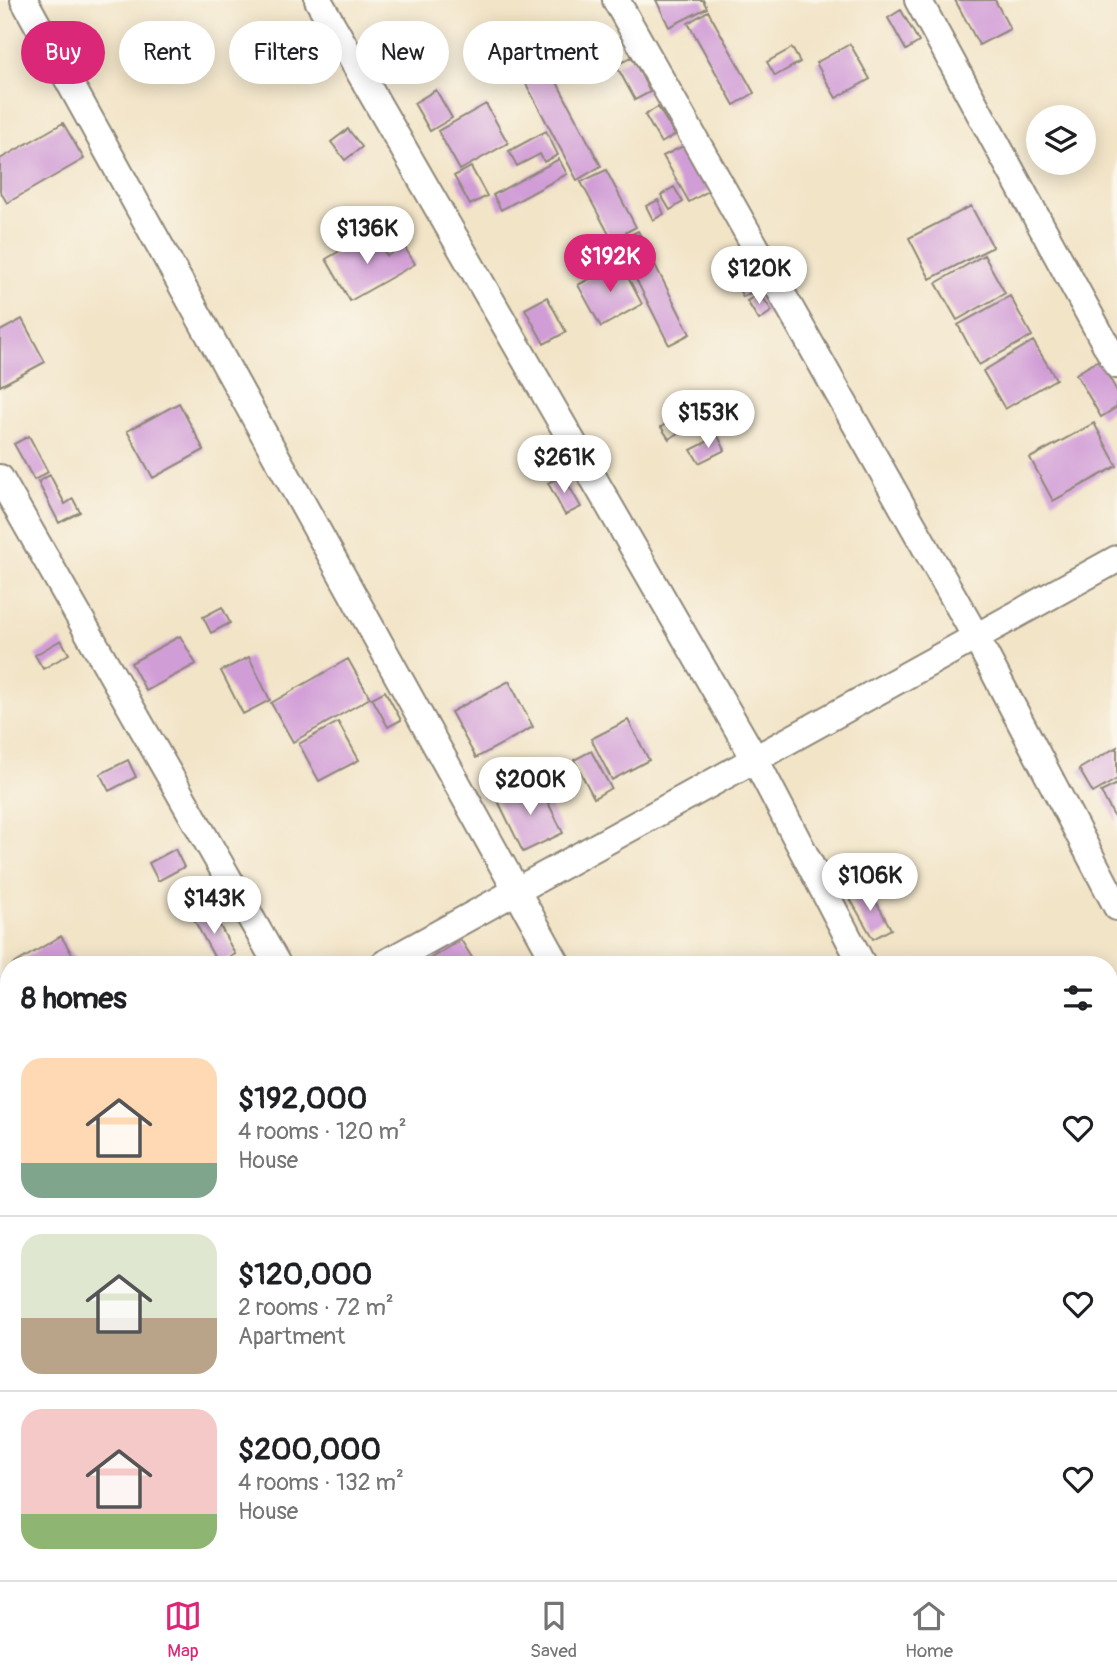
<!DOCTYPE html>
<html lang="en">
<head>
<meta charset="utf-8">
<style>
	body { margin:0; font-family:Pangolin,sans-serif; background:#f2f2f2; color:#202124; height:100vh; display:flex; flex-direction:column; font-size:26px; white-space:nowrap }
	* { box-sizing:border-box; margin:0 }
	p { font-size:23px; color:#757577 }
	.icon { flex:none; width:38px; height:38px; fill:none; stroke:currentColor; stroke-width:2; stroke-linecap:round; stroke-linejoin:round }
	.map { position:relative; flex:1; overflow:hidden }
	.sheet { position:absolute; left:0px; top:956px; width:1118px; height:625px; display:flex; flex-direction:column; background:#fff; border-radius:28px 28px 0 0; box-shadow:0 4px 18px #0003 }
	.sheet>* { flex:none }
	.guide { position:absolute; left:21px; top:21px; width:700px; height:63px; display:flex; gap:14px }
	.tools { position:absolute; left:1026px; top:105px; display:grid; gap:14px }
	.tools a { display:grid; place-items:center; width:70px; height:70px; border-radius:50%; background:#fff; box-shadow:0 4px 18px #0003; font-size:35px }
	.price { position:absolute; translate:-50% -60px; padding:0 16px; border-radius:24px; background:#fff; color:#222; font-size:23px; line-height:46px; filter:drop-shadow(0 2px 4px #0008) }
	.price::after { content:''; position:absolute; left:50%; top:42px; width:21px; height:16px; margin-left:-10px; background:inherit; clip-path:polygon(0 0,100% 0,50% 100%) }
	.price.selected { background:#db2777; color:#fff }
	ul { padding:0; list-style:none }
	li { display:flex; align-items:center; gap:21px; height:175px; padding:0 21px }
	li+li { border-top:2px solid #e0e0e0 }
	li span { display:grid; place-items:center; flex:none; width:196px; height:140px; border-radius:21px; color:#555 }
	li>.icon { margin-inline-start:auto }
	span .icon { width:84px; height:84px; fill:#fffc; stroke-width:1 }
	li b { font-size:30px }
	h2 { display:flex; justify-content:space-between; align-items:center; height:84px; padding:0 21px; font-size:30px }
	.tag { padding:0 24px; border-radius:32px; background:#fff; box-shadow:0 4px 18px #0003; font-size:24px; line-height:63px }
	.tag.selected { background:#db2777; color:#fff }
	.tabs { display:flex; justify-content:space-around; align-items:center; height:98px; border-top:2px solid #e0e0e0; background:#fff; font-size:19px; color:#757577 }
	.tabs a { display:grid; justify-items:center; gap:4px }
	.tabs .selected { color:#db2777 }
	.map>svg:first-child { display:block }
	.building { fill:#d19dd7 }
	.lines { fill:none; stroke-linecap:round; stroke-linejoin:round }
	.minor-casing { stroke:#8e8879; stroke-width:30 }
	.minor { stroke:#fff; stroke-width:26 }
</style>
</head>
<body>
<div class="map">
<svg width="1117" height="1580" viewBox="0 0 1117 1580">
	<rect width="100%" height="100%" fill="#fbf7ec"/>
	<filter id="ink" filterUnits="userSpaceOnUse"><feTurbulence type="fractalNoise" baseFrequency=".0143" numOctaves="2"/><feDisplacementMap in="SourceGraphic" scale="14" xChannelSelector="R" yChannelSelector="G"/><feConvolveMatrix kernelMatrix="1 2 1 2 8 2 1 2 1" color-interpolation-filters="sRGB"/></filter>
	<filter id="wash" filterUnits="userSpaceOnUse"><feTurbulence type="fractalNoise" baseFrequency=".00686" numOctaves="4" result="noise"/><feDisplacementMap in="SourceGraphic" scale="28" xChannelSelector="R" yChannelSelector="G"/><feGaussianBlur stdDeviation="1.57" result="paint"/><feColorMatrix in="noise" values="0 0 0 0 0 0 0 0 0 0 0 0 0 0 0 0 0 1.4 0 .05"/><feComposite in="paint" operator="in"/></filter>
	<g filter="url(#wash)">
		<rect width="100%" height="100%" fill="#f2e4c7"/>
		<g id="blocks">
			<path class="building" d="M656 0H703L707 8 669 27Z
				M955 0H995L1010 29 979 45Z
				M901 10 919 42 906 50 888 18Z
				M708 11 754 93 734 105 688 23Z
				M300 43 307 55 282 70 275 58Z
				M850 44 870 79 836 98 816 63Z
				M792 48 800 62 775 76 767 62Z
				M541 52 601 166 577 180 516 65Z
				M632 57 650 92 635 100 616 65Z
				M436 90 452 118 430 131 414 103Z
				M486 104 508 143 460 170 438 131Z
				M658 107 675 135 661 143 645 115Z
				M63 123 84 159 7 203 0 191V159Z
				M348 129 362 147 345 160 331 142Z
				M546 131 558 155 544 162 540 154 517 166 509 151Z
				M685 145 710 190 689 202 663 156Z
				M559 159 567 174 501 210 493 195Z
				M471 167 487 196 470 205 454 176Z
				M606 170 636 227 612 240 581 182Z
				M674 187 683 202 670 210 661 195Z
				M658 200 664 214 653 220 646 206Z
				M971 206 993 247 930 279 909 238Z
				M638 231 690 334 669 345 617 241Z
				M372 232 387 256 404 246 415 264 350 301 326 259Z
				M984 255 1005 293 957 320 936 283Z
				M620 262 642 304 601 327 578 285Z
				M744 266 756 290 743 297 730 273Z
				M760 293 772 311 759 320 747 301Z
				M1010 296 1032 336 979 365 958 325Z
				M547 297 566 332 544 344 525 309Z
				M22 319 45 362 0 386V331Z
				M1033 341 1056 379 1005 409 983 371Z
				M1099 360 1117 391V407L1101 417 1076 374Z
				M179 403 204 450 153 478 127 431Z
				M698 404 713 428 703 434 695 422 669 439 661 427Z
				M1094 423 1117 466 1053 501 1030 458Z
				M29 436 48 472 34 480 14 444Z
				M718 436 725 450 699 463 691 450Z
				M50 475 65 504 73 499 80 512 59 523 38 482Z
				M563 475 581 507 565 515 548 483Z
				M222 607 230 623 211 633 203 617Z
				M180 636 196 664 146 691 131 663Z
				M61 640 69 654 43 669 35 655Z
				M249 657 270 700 243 714 221 671Z
				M348 659 370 698 293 742 271 703Z
				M509 681 533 727 476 758 451 712Z
				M385 691 401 720 388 727 372 698Z
				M628 720 649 760 612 780 591 739Z
				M338 722 359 760 319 781 299 744Z
				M1117 747V779L1093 793 1079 769Z
				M591 751 611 788 594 798 574 760Z
				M128 760 136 777 109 791 100 774Z
				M538 782 563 833 523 852 498 801Z
				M1117 784V822L1101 792Z
				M175 849 184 867 158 881 149 863Z
				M868 887 891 929 873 939 849 897Z
				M211 909 235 954 218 964 193 918Z
				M61 936 78 964H14Z
				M461 940 476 964H421Z
				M119 956 123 964H103Z
				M139 957 166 960 165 964H138Z
				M9 1213V1250L0 1255V1218Z
				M0 1293 7 1309 0 1312Z
				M1110 1322 1117 1335V1371L1110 1375Z
				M1024 1572H1041L1029 1579Z"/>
		</g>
	</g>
	<g filter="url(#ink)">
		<use href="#blocks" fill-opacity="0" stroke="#8e8879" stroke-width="2"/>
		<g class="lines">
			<g class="minor-casing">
				<path id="minor" d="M24 0 557 964
					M318 0 755 759 862 964
					M616 0 976 637 1117 907
					M918 0 1117 365
					M0 478 277 964
					M384 964 1117 559
					M0 1017 9 1032
					M0 1176 9 1172
					M1110 1436 1117 1451
					M0 1560 11 1580
					M295 1572 300 1580
					M606 1572 611 1580
					M890 1572 895 1580"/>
			</g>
			<use href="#minor" class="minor"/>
		</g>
	</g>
</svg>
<div class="tools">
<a><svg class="icon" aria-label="layers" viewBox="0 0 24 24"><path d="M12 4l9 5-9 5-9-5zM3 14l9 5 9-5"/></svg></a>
</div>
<b class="price" style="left:367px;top:266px">$136K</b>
<b class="price selected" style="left:610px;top:294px">$192K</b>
<b class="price" style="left:759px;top:306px">$120K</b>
<b class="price" style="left:708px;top:450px">$153K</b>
<b class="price" style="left:564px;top:495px">$261K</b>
<b class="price" style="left:530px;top:817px">$200K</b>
<b class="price" style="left:870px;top:913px">$106K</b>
<b class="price" style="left:214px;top:936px">$143K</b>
<div class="guide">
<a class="tag selected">Buy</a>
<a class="tag">Rent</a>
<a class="tag">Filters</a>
<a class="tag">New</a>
<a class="tag">Apartment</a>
</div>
<section class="sheet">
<h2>8 homes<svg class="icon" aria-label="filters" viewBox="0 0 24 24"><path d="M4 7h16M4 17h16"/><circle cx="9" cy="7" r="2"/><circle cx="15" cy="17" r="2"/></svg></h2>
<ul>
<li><span style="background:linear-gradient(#ffd9b3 75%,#7fa58c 0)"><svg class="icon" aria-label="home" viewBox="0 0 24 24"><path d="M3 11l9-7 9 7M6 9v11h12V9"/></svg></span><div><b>$192,000</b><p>4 rooms · 120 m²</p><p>House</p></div><svg class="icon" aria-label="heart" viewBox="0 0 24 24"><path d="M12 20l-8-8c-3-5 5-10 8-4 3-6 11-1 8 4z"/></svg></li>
<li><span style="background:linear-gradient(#dfe7d0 60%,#b9a48a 0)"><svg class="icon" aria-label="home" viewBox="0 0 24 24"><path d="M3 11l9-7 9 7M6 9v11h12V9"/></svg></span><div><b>$120,000</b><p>2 rooms · 72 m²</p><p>Apartment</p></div><svg class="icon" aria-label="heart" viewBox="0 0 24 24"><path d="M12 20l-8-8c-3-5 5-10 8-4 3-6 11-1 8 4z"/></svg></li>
<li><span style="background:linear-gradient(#f6c9c9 75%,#8fb573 0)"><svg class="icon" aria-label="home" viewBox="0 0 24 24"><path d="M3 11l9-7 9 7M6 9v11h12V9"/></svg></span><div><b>$200,000</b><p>4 rooms · 132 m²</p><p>House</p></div><svg class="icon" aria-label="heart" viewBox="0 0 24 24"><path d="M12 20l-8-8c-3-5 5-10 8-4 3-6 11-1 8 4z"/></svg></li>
</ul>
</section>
</div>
<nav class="tabs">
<a class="selected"><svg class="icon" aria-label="map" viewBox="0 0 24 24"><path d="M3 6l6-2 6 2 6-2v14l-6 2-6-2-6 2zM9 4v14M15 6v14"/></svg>Map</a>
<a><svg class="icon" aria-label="saved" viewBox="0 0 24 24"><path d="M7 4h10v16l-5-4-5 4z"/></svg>Saved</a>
<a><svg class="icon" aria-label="home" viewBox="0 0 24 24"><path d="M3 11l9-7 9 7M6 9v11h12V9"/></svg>Home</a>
</nav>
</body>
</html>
